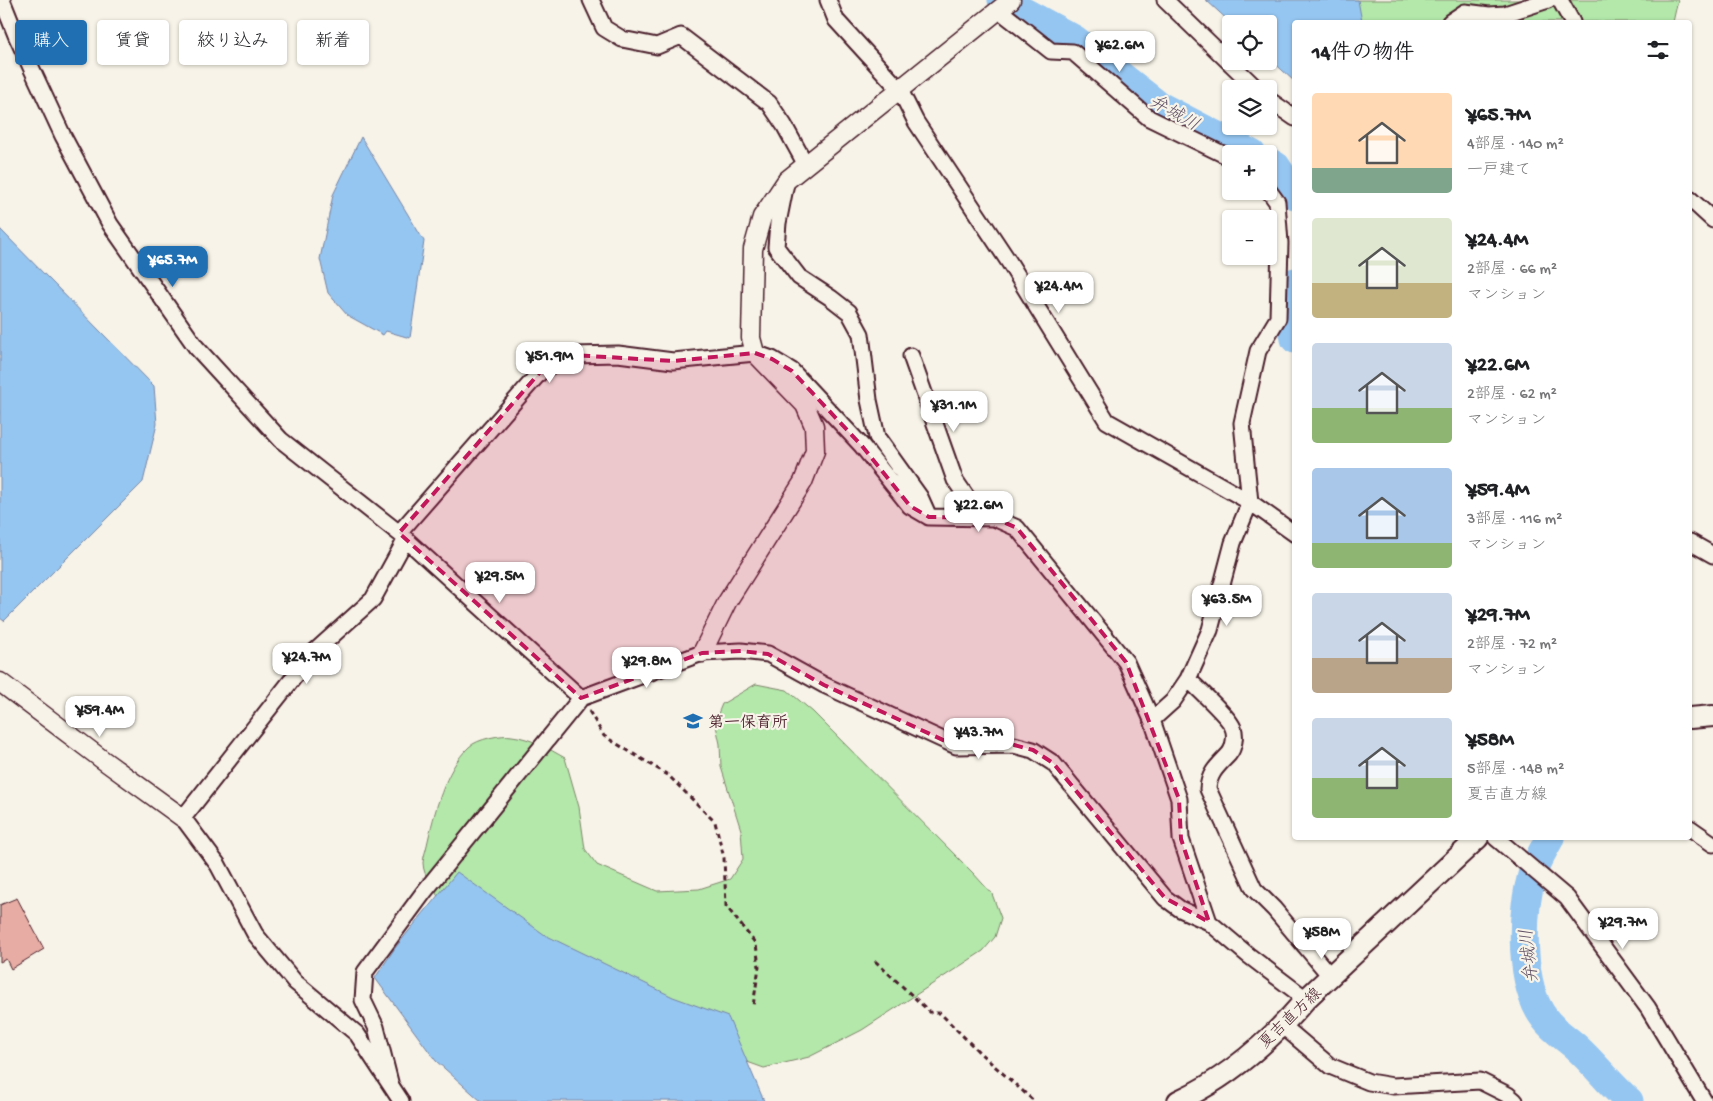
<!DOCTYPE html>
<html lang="ja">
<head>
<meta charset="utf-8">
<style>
	body { margin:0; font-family:"Gochi Hand","Klee One",sans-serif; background:#f6f6f6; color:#202124; height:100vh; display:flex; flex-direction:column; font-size:19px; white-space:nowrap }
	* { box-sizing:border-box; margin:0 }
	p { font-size:16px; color:#757577 }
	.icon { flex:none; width:28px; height:28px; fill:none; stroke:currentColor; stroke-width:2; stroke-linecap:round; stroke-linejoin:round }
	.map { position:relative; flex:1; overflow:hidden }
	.panel { position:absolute; left:1292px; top:20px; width:400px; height:820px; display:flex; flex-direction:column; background:#fff; border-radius:5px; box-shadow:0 1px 4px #0004 }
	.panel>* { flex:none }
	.guide { position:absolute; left:15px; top:20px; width:475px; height:45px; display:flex; gap:10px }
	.fabs { position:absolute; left:1222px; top:15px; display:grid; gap:10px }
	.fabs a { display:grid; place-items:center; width:55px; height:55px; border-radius:5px; background:#fff; box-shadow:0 1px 4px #0004; font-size:25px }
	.price { position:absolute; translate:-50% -42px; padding:0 11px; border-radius:10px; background:#fff; color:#222; font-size:16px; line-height:32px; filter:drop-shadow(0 1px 2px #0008) }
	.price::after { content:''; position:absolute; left:50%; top:30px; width:15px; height:11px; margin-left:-8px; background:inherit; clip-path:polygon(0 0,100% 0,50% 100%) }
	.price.current { background:#1f6fb2; color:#fff }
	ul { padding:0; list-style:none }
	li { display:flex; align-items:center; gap:15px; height:125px; padding:0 20px }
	li span { display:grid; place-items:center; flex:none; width:140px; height:100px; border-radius:5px; color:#555 }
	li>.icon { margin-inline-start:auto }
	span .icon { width:60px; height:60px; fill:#fffc; stroke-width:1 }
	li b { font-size:21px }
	h2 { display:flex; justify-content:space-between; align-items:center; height:60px; padding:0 20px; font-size:21px }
	.tag { padding:0 18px; border-radius:5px; background:#fff; box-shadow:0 1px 4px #0004; font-size:18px; line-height:45px }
	.tag.current { background:#1f6fb2; color:#fff }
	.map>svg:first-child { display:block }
	.green { fill:#b3e8aa; stroke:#7e846a }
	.water { fill:#95c6f1; stroke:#7783a2 }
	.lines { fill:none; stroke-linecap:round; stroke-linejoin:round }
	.river { stroke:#95c6f1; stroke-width:29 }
	.building { fill:#e7ada4; stroke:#4a1f2b }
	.minor-casing { stroke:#4a1f2b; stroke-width:19 }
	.tertiary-casing { stroke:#4a1f2b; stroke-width:21 }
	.secondary-casing { stroke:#4a1f2b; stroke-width:24 }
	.path { stroke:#4a1f2b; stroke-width:3; stroke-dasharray:5 4; stroke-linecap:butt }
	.minor { stroke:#f7f3e8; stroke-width:15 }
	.tertiary { stroke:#f7f3e8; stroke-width:18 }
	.secondary { stroke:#f7f3e8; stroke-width:20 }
	.marked { fill:#c2185b; fill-opacity:0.2; stroke:#c2185b; stroke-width:4; stroke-dasharray:10 6; stroke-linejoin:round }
	.labels { text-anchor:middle; stroke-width:4.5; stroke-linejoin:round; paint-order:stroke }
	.poi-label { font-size:16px; font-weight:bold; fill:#4a1f2b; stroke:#f7f3e8; text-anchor:start }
	.street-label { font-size:16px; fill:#4a1f2b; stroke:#f7f3e8 }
	.water-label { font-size:18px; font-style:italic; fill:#605166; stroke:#f7f3e8 }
</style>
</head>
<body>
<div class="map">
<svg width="1713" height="1101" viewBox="0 0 1713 1101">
	<rect width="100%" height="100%" fill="#f7f3e8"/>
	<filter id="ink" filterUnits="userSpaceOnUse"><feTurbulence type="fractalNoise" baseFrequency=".02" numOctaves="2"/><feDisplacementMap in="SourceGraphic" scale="10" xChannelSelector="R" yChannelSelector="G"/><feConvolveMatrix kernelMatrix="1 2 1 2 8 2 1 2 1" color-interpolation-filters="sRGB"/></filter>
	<g filter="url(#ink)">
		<path class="green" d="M1321 0H1678L1673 22H1334Z
			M756 684 787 690 813 712 973 873 992 894 1001 918 995 937 983 951 862 1030 809 1057 764 1068 739 1059 443 904C436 893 423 876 423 863 423 858 426 850 427 845 434 814 445 769 469 747 477 739 502 734 512 736 531 738 549 749 565 758L579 807 585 849 597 865 657 891 699 889 730 879 743 859 741 830 721 767 720 744 715 721 722 704Z"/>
		<path class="water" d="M1206 0H1358L1362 22H1295V82L1269 58V24H1232Z
			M361 137 424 241 410 338 386 331 383 335 347 315 328 293 320 259 333 195Z
			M0 229 154 386 157 424 143 482 4 621 0 618Z
			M457 872 545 935 673 997 728 1017 764 1101H481L436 1061 375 978 395 948Z"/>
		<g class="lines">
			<path class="river" d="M1002 0 1074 39 1158 105 1252 154
				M1269 162 1276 166 1295 195
				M1295 282 1291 317 1295 339
				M1550 838C1544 849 1536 862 1532 875 1521 914 1519 986 1545 1019 1553 1030 1566 1038 1576 1047 1595 1064 1610 1085 1629 1101"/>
		</g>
		<path class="building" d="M17 898 44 949 11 969 6 959 0 962V905Z"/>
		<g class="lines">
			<g class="minor-casing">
				<path id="minor" d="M2 0 16 35 63 136 110 224 196 347 281 440 399 533 581 698
					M591 0 604 28 622 39 657 46 681 36 769 103 784 125 806 165
					M828 0 836 20 900 90 916 122 1009 262 1107 421 1250 502 1295 534
					M1165 0 1257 89
					M1560 0 1572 22
					M999 10 1051 51 1073 52 1149 118 1231 158
					M1450 22 1465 12 1489 15 1505 14 1548 0
					M1269 100 1295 118
					M786 183 778 223 776 247 799 277 831 298 849 312 861 334 869 400 877 437 920 497 929 517 994 518 1017 528 1126 662 1152 720 1179 799 1181 839 1209 922
					M1690 199 1713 220
					M911 356 955 480 981 518
					M399 533 542 370 573 355 618 354 673 361 755 353 772 359 792 371 862 446 910 506 929 517
					M1690 542 1713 555
					M1188 679C1197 688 1230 718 1233 728 1236 735 1234 748 1229 754 1219 765 1209 772 1208 789L1254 889 1274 909 1331 977
					M1152 720 1173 701 1188 679 1210 630 1233 543 1250 502 1242 423 1258 351 1278 318 1280 243 1277 202 1269 191
					M1690 828 1713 844
					M1496 838 1567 898 1648 1008 1704 1101
					M1283 1026 1330 1066 1369 1082 1393 1086 1480 1081 1508 1095 1515 1101
					M391 1086 376 1027 363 1000 365 972 424 892 581 698 702 653 741 651 768 654 824 685 956 746 1014 745 1033 750 1053 763 1165 898 1180 909 1209 922 1248 955 1306 999
					M401 1101 357 1034 295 982 255 934 218 865 183 818 313 653 373 599 406 539"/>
			</g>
			<g class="tertiary-casing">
				<path id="tertiary" d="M702 653 727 602 803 482 815 451 814 426 805 405 755 353 751 338 753 249 762 217 787 180 1011 0
					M0 682 103 760 183 818"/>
			</g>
			<g class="secondary-casing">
				<path id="secondary" d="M1690 718 1713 716
					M1178 1101C1228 1078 1271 1040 1306 999L1478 838"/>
			</g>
			<path class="path" d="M589 711 604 736 668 775 715 822 724 858 726 906 756 944 759 967 753 1006
				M875 961 931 1013H940L981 1054 1034 1101"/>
			<use href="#minor" class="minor"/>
			<use href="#tertiary" class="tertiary"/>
			<use href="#secondary" class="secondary"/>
		</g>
	</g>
	<path class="marked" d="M755 353 772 359 792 371 862 446 910 506 929 517 994 518 1017 528 1126 662 1179 799 1181 839 1209 922 1165 898 1053 763 1033 750 1014 745 956 746 824 685 768 654 741 651 702 653 581 698 399 533 542 370 573 355 673 361Z"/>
	<defs>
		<g id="school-bare" transform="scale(1.5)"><path d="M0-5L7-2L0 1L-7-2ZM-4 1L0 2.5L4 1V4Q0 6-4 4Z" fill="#1f6fb2" stroke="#f7f3e8" stroke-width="2.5" paint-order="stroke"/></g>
	</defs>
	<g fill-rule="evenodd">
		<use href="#school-bare" x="693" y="721"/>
	</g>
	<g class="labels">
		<g class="poi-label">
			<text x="708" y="727">第一保育所</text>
		</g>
		<g class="street-label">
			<text transform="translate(1289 1017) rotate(-44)" y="6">夏吉直方線</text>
		</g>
		<g class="water-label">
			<text transform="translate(1175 112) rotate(30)" y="6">弁城川</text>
			<text transform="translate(1528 956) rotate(-96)" y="6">弁城川</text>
		</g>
	</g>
</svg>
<div class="fabs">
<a><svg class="icon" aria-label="locate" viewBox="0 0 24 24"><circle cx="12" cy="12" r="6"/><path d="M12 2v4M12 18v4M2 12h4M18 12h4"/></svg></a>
<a><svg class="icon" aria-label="layers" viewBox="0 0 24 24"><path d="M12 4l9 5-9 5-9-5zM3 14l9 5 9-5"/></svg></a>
<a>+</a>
<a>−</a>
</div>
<b class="price" style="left:1120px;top:73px">¥62.6M</b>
<b class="price current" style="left:173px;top:288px">¥65.7M</b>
<b class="price" style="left:1059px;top:314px">¥24.4M</b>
<b class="price" style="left:550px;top:384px">¥51.9M</b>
<b class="price" style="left:954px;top:433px">¥31.1M</b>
<b class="price" style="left:979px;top:533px">¥22.6M</b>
<b class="price" style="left:500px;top:604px">¥29.5M</b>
<b class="price" style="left:1227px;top:627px">¥63.5M</b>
<b class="price" style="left:307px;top:685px">¥24.7M</b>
<b class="price" style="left:647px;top:689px">¥29.8M</b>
<b class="price" style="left:100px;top:738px">¥59.4M</b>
<b class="price" style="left:979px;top:760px">¥43.7M</b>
<b class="price" style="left:1623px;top:950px">¥29.7M</b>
<b class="price" style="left:1322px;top:960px">¥58M</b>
<div class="guide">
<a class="tag current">購入</a>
<a class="tag">賃貸</a>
<a class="tag">絞り込み</a>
<a class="tag">新着</a>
</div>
<section class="panel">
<h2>14件の物件<svg class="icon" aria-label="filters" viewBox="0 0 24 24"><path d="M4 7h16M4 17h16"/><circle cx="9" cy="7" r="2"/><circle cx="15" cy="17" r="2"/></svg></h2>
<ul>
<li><span style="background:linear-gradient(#ffd9b3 75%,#7fa58c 0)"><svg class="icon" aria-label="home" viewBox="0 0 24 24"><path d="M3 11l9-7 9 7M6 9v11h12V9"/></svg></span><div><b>¥65.7M</b><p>4部屋 · 140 m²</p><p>一戸建て</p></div></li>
<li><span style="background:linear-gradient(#dfe7d0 65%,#c2b280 0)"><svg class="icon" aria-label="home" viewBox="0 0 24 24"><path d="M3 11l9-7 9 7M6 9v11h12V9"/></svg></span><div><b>¥24.4M</b><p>2部屋 · 66 m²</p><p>マンション</p></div></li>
<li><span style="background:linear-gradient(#c9d6e8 65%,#8fb573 0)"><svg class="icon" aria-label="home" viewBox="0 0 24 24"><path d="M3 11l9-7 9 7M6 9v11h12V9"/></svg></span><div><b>¥22.6M</b><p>2部屋 · 62 m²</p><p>マンション</p></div></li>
<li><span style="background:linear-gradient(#a9c7e8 75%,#8fb573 0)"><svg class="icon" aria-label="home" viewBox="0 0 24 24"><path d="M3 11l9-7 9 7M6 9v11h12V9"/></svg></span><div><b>¥59.4M</b><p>3部屋 · 116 m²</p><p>マンション</p></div></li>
<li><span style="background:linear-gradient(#c9d6e8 65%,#b9a48a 0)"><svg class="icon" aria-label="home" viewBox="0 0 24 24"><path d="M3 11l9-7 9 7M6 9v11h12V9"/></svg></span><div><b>¥29.7M</b><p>2部屋 · 72 m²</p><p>マンション</p></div></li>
<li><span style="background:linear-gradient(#c9d6e8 60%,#8fb573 0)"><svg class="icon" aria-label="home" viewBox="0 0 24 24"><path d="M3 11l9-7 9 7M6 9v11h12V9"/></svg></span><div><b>¥58M</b><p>5部屋 · 148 m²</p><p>夏吉直方線</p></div></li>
</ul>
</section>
</div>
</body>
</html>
